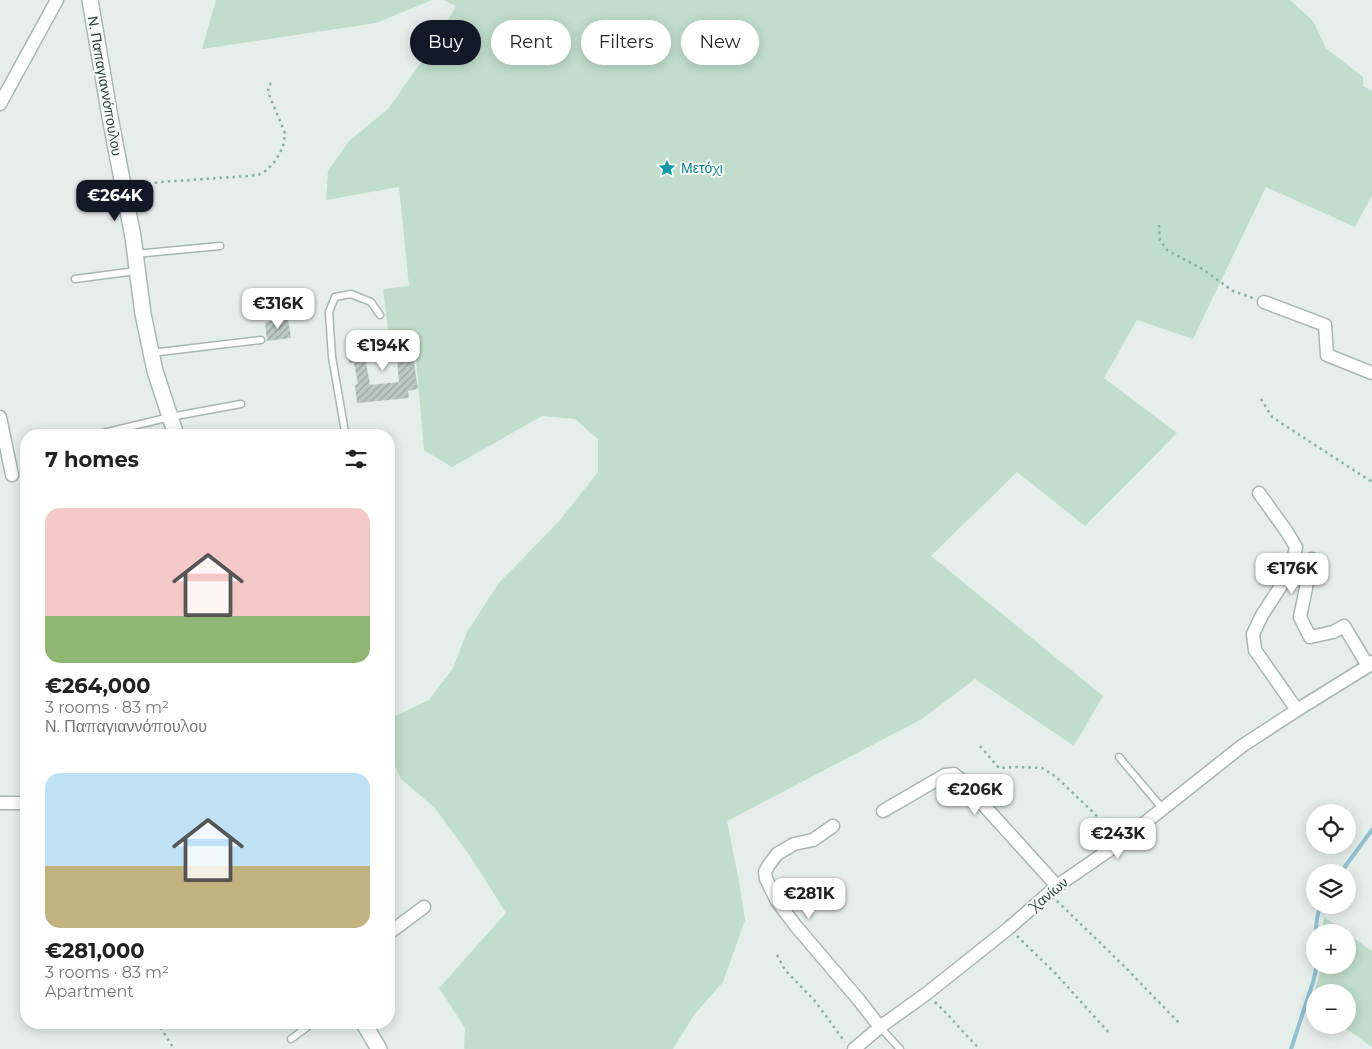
<!DOCTYPE html>
<html lang="en">
<head>
<meta charset="utf-8">
<style>
	body { margin:0; font-family:Montserrat,sans-serif; background:#f6f6f6; color:#222; height:100vh; display:flex; flex-direction:column; font-size:19px; white-space:nowrap }
	* { box-sizing:border-box; margin:0 }
	p { font-size:16px; color:#767676 }
	.icon { flex:none; width:28px; height:28px; fill:none; stroke:currentColor; stroke-width:2; stroke-linecap:round; stroke-linejoin:round }
	.map { position:relative; flex:1; overflow:hidden }
	.sheet { position:absolute; left:20px; top:429px; width:375px; height:600px; display:flex; flex-direction:column; background:#fff; border-radius:20px; box-shadow:0 2px 12px #0003 }
	.sheet>* { flex:none }
	.top-card { position:absolute; left:410px; top:20px; width:475px; height:45px; display:flex; gap:10px }
	.fabs { position:absolute; left:1306px; top:804px; display:grid; gap:10px }
	.fabs a { display:grid; place-items:center; width:50px; height:50px; border-radius:50%; background:#fff; box-shadow:0 2px 12px #0003; font-size:25px }
	.price { position:absolute; translate:-50% -42px; padding:0 11px; border-radius:10px; background:#fff; color:#222; font-size:16px; line-height:32px; filter:drop-shadow(0 1px 2px #0008) }
	.price::after { content:''; position:absolute; left:50%; top:30px; width:15px; height:11px; margin-left:-8px; background:inherit; clip-path:polygon(0 0,100% 0,50% 100%) }
	.price.active { background:#111827; color:#fff }
	ul { padding:0; list-style:none }
	li { display:grid; align-content:center; gap:10px; height:265px; padding:0 25px }
	li span { display:grid; place-items:center; height:155px; border-radius:15px; color:#555 }
	li>.icon { margin-inline-start:auto }
	span .icon { width:90px; height:90px; fill:#fffc; stroke-width:1 }
	li b { font-size:21px }
	h2 { display:flex; justify-content:space-between; align-items:center; height:60px; padding:0 25px; font-size:21px }
	.pill { padding:0 18px; border-radius:22px; background:#fff; box-shadow:0 2px 12px #0003; font-size:18px; line-height:45px }
	.pill.active { background:#111827; color:#fff }
	.map>svg:first-child { display:block }
	.green { fill:#c0decb }
	.lines { fill:none; stroke-linecap:round; stroke-linejoin:round }
	.stream { stroke:#91c1d0; stroke-width:4 }
	.building { fill:url(#building-hatch); fill-rule:evenodd }
	.lane-casing { stroke:#a8b6b3; stroke-width:9 }
	.street-casing { stroke:#a8b6b3; stroke-width:15 }
	.secondary-casing { stroke:#a5bab4; stroke-width:18 }
	.path { stroke:#88b0a7; stroke-width:2.5; stroke-dasharray:2.5 4; stroke-linecap:butt }
	.lane { stroke:#fff; stroke-width:6 }
	.street { stroke:#fff; stroke-width:12 }
	.secondary { stroke:#fff; stroke-width:15 }
	.labels { text-anchor:middle; stroke-width:4; stroke-linejoin:round; paint-order:stroke }
	.street-label { font-size:14px; fill:#25403b; stroke:#f7fbf9 }
	.culture-label { font-size:14px; fill:#0d838f; stroke:#f7fbf9; text-anchor:start }
</style>
</head>
<body>
<div class="map">
<svg width="1372" height="1049" viewBox="0 0 1372 1049">
	<defs>
		<pattern id="building-hatch" width="6" height="6" patternUnits="userSpaceOnUse" patternTransform="scale(1.25)"><rect width="6" height="6" fill="#bbc9c5"/><path d="M-1 1l2-2M0 6l6-6M5 7l2-2" fill="none" stroke="#98a5a1"/></pattern>
	</defs>
	<rect width="100%" height="100%" fill="#e6eeeb"/>
	<path class="green" d="M216 0H432L376 23 202 49Z
		M443 0H1290L1313 21 1326 48 1363 77V86L1372 91V195L1355 227 1266 187 1193 339 1137 320 1104 378 1177 433 1085 526 1017 472 931 556 1103 696 1074 746 975 679 922 719 727 821 739 882 745 920 723 982 694 1015 673 1049H465L464 1048 465 1028 439 988 506 913 470 856 435 808 401 779 389 753V719L429 700 453 668 467 632 498 584 561 519 598 472V439L575 419 542 416 452 467 424 450 414 336 389 339 383 289 409 286 399 187 326 200 328 171 349 141 388 109 429 51 456 6Z
		M1324 917 1346 932H1322Z
		M1348 934 1372 951V1047L1341 1025H1348V992H1315V1006L1311 1004 1322 965H1348Z"/>
	<g class="lines">
		<path class="stream" d="M1341 872 1372 830
			M1316 932C1316 923 1317 914 1321 905
			M1291 1049 1313 982 1317 965"/>
	</g>
	<path class="building" d="M288 319 291 338 267 341 265 322Z
		M361 340 362 349 411 343 418 389 408 391 409 398 357 403 355 385 358 384 354 363H349L347 341ZM397 360 399 382 370 385 366 362Z"/>
	<g class="lines">
		<g class="lane-casing">
			<path id="lane" d="M135 254 220 246
				M75 279 136 271
				M151 353 261 340
				M95 435 170 417 241 404
				M344 435 345 432 332 357 329 312 335 297 351 294 371 302 380 315
				M1119 757 1162 808
				M880 1027 900 1049
				M291 1039 314 1022"/>
		</g>
		<g class="street-casing">
			<path id="street" d="M0 104 57 0
				M1264 302 1325 325 1327 355 1372 373
				M0 417 12 475
				M1259 493 1287 532 1296 547 1291 569 1279 589 1262 615 1253 634 1255 650 1297 710
				M1312 559 1300 617 1310 637 1333 632 1344 626 1368 666
				M0 803H26
				M883 811 945 775 954 774 960 779 1057 886
				M833 826 813 840 794 844 777 854 768 866 765 872 766 879 777 901 795 925 858 999 880 1027
				M389 933 424 907
				M854 1049 880 1027 926 994 1009 928 1057 886 1118 844 1242 746 1297 710 1368 666 1372 662"/>
		</g>
		<g class="secondary-casing">
			<path id="secondary" d="M90 0 110 117 133 237 143 314 155 371 176 435
				M363 1022 379 1049"/>
		</g>
		<path class="path" d="M137 190 147 184 161 182 248 176 258 175 267 170 276 160 283 147 285 133 268 92 269 85 274 81
			M1159 225 1160 240 1168 251 1201 268 1233 291 1253 298
			M1261 399 1272 417 1372 482
			M980 746 999 768 1018 767 1042 768 1055 776 1096 815 1111 835
			M1057 901 1124 966 1181 1025
			M1017 936 1056 974 1110 1034
			M777 955 785 970 815 1001 845 1042
			M935 1002C951 1017 964 1034 980 1049
			M157 1022 174 1049"/>
		<use href="#lane" class="lane"/>
		<use href="#street" class="street"/>
		<use href="#secondary" class="secondary"/>
	</g>
	<defs>
		<g id="sight-bare" transform="scale(1.35)"><path d="M0-6L1.8-2.2L6-1.7L2.9 1.2L3.7 5.4L0 3.3L-3.7 5.4L-2.9 1.2L-6-1.7L-1.8-2.2Z" fill="#0f9aa8" stroke="#f7fbf9" stroke-width="2.5" paint-order="stroke"/></g>
	</defs>
	<g fill-rule="evenodd">
		<use href="#sight-bare" x="667" y="168"/>
	</g>
	<g class="labels">
		<g class="street-label">
			<text transform="translate(105 86) rotate(80)" y="5">Ν. Παπαγιαννόπουλου</text>
			<text transform="translate(1049 894) rotate(-39)" y="5">Χανίων</text>
		</g>
		<g class="culture-label">
			<text x="681" y="173">Μετόχι</text>
		</g>
	</g>
</svg>
<div class="fabs">
<a><svg class="icon" aria-label="locate" viewBox="0 0 24 24"><circle cx="12" cy="12" r="6"/><path d="M12 2v4M12 18v4M2 12h4M18 12h4"/></svg></a>
<a><svg class="icon" aria-label="layers" viewBox="0 0 24 24"><path d="M12 4l9 5-9 5-9-5zM3 14l9 5 9-5"/></svg></a>
<a>+</a>
<a>−</a>
</div>
<b class="price active" style="left:115px;top:222px">€264K</b>
<b class="price" style="left:278px;top:330px">€316K</b>
<b class="price" style="left:383px;top:372px">€194K</b>
<b class="price" style="left:1292px;top:595px">€176K</b>
<b class="price" style="left:975px;top:816px">€206K</b>
<b class="price" style="left:1118px;top:860px">€243K</b>
<b class="price" style="left:809px;top:920px">€281K</b>
<div class="top-card">
<a class="pill active">Buy</a>
<a class="pill">Rent</a>
<a class="pill">Filters</a>
<a class="pill">New</a>
</div>
<section class="sheet">
<h2>7 homes<svg class="icon" aria-label="filters" viewBox="0 0 24 24"><path d="M4 7h16M4 17h16"/><circle cx="9" cy="7" r="2"/><circle cx="15" cy="17" r="2"/></svg></h2>
<ul>
<li><span style="background:linear-gradient(#f6c9c9 70%,#8fb573 0)"><svg class="icon" aria-label="home" viewBox="0 0 24 24"><path d="M3 11l9-7 9 7M6 9v11h12V9"/></svg></span><div><b>€264,000</b><p>3 rooms · 83 m²</p><p>Ν. Παπαγιαννόπουλου</p></div></li>
<li><span style="background:linear-gradient(#bfe0f5 60%,#c2b280 0)"><svg class="icon" aria-label="home" viewBox="0 0 24 24"><path d="M3 11l9-7 9 7M6 9v11h12V9"/></svg></span><div><b>€281,000</b><p>3 rooms · 83 m²</p><p>Apartment</p></div></li>
</ul>
</section>
</div>
</body>
</html>
